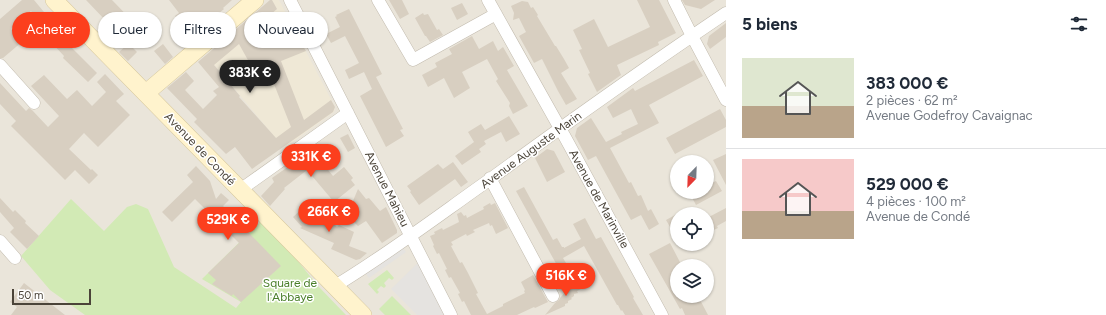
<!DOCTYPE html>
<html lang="fr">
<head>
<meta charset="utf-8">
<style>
	body { margin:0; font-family:Figtree,sans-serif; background:#f6f6f7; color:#1f2937; height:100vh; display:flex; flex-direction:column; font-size:15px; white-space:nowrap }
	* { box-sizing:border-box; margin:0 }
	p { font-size:13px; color:#747a83 }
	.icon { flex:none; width:22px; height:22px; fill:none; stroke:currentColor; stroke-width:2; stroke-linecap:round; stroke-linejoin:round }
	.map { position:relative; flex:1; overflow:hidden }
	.panel { display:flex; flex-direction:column; background:#fff; width:380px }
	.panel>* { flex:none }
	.hud { position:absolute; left:12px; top:12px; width:380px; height:36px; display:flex; gap:8px }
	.needle { width:26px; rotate:203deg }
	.buttons { position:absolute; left:670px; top:155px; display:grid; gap:8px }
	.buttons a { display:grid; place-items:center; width:44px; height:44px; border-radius:50%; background:#fff; box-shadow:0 1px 3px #0004; font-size:20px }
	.scale { position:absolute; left:12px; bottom:10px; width:79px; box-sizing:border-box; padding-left:4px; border:2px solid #4b4439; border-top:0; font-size:11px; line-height:14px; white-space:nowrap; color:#4b4439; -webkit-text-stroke:3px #fff; paint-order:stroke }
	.price { position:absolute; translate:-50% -34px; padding:0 9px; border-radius:14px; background:#fc3f1d; color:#fff; font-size:13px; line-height:26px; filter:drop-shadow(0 1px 2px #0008) }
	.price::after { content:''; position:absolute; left:50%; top:24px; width:12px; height:9px; margin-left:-6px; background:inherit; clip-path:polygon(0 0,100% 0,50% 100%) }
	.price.on { background:#222; color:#fff }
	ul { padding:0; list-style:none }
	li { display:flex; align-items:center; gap:12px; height:100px; padding:0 16px }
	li+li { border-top:1px solid #e0e1e3 }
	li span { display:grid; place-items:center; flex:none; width:112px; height:80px; border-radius:0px; color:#555 }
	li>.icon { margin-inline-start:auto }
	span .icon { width:48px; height:48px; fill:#fffc; stroke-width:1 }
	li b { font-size:17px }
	h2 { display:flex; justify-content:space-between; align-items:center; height:48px; padding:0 16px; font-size:17px }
	.chip { padding:0 14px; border-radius:18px; background:#fff; box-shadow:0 1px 3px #0004; font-size:14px; line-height:36px }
	.chip.on { background:#fc3f1d; color:#fff }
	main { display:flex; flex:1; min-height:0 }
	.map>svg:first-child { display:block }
	.residential { fill:#eae5da; fill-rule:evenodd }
	.education { fill:#efe8d6 }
	.green { fill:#d2eab5 }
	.parking { fill:#e5e3e0 }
	.building { fill:#d8cfc1; fill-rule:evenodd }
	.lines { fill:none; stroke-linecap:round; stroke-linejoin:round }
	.street-casing { stroke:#c2bbae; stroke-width:13 }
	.secondary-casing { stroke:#d6c79b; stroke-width:18 }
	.street { stroke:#fff; stroke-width:12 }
	.secondary { stroke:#fff3cd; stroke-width:17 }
	.labels { text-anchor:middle; stroke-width:3; stroke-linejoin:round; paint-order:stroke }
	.street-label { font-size:12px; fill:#4b4439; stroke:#fff }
	.park-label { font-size:12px; fill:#4a7f2a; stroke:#fff }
</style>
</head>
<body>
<main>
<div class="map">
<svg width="726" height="315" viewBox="0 0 726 315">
	<rect width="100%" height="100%" fill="#f6f3ec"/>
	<path class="residential" d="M0 0H726V315H0ZM677 162H707V192H677ZM677 214H707V244H677ZM677 266H707V296H677Z"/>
	<path class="education" d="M271 0H279L335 107 334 112 284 148 206 55Z"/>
	<path class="green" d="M71 199 104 231 127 207 136 204 148 209 174 267 236 308 241 302 202 279 260 222 293 255 318 286 346 315H85L50 290 21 256Z
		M387 270 394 278 392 280 389 278 384 283 386 286 384 288 381 286 377 290 379 292 377 294 368 284Z
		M392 296 411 315H385L379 309Z"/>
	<path class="parking" d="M402 247 406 252 369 278 365 273Z
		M421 260 449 315H417L391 289Z"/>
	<path class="building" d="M22 0H34L49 18V19L59 31 58 32 72 47H71L97 73 88 82 63 58 64 56 38 28 42 24 31 11 11 29 23 41 3 58H0V19Z
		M86 0H112L143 32 129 44 137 52 128 61 119 52 128 44Z
		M169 0H232L223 8 224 9 183 43 172 30 181 23 175 16 179 13Z
		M270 0H272L277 9 253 29 261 43 283 36 286 46 300 41 306 51 281 61 304 120 331 100 335 107 333 112 252 169 235 147 226 154 194 122 197 119 167 88 186 72 194 81 185 90 203 109 217 95 213 91 219 87 198 62ZM239 44 254 71 266 64 291 127 276 138 239 97 240 96 214 65Z
		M389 0H402L409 14 400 19Z
		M637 0H659L676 33 658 42 659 45 617 65 621 75 597 92 588 74 590 73 579 50 582 49 573 30 594 19 608 47 650 27Z
		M682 0H715L701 9 685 5Z
		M522 1 528 2 531 8 533 7 538 15 537 16 555 46H556L564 59 569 68 561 73 577 99 566 105 558 91 542 59 534 63 519 36 526 32 519 18 513 20 514 13 511 6Z
		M462 3 468 14 457 20 451 8Z
		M349 9 382 74 376 77 403 129 400 130 404 136 386 147 360 96 372 89 364 72 349 79 345 70 359 63 345 36 331 43 326 34 340 27 335 17 337 16 336 15Z
		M423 13 424 15 428 14 437 30 439 29 443 35 430 42 426 36H425L415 18Z
		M726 23V37L710 49 707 44 709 36Z
		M472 36 479 49 493 41 498 51 503 47 514 66 507 70 528 106 513 114 509 106 510 103 496 81 498 79 487 59 462 72 470 88 454 98 444 78 428 87 422 75 437 67 435 63 452 54 449 49Z
		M163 44 173 57 165 64 154 51Z
		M694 60 703 76 649 105 659 123 610 148 629 183 631 182 638 196 641 195 648 211 651 209 659 224 649 230 641 215 631 220 596 156 588 160 575 136 577 128 591 118 606 142 622 134 621 132 638 124 631 109 613 118 607 107 633 88 635 91Z
		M105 74 124 94 116 101 130 115 98 147 84 133 69 149 91 170 92 169 98 175 89 184 75 170 65 180 11 126 16 121 0 104V83L26 111 29 108 32 110 48 127 59 116 31 86 44 75 67 99 77 90 92 106 106 92 97 82Z
		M720 109 726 120V127L675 154 666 138Z
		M509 116 520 134 506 142 501 132 484 141 486 144 479 149 481 152 462 165 455 156 474 142 468 132 481 124 485 130Z
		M348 134 355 148 348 152 340 138Z
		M547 149 554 151 565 172 547 182 535 158Z
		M312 150 333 176 344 167 353 178 351 180 355 185 334 202 307 170 284 188 285 189 270 206 261 196 274 182 272 178Z
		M726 154V185L713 160Z
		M453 162 468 182 461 187 455 179 419 205 410 192 411 191 407 186 438 164 443 169Z
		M196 166 210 181 216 199 221 193 229 200 223 206 281 266 241 302 233 294 232 296 212 284 216 280 208 273 239 243 195 199 172 222 162 212 193 182 187 175Z
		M716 181 722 191 696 205 689 192H707V185Z
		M524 187 553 240 557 238 562 247H564V248L581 239 573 224 585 218 596 239 601 237 634 297 633 298 643 315H625L622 310 621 311 618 305H617L584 246 563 258 572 273 564 278 516 191Z
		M358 189 366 199 369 198 380 211 386 207 397 230V233L382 243 366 221 358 226 347 215Z
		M0 198 13 212 15 210 26 221 25 223 39 236 27 249 10 232 14 228 0 212Z
		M490 203 491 205 495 203 508 228 496 234 492 225 490 226 489 223 473 230 475 232 467 236 466 234 451 242 453 245 451 246 460 263 462 262 468 273 478 293 476 294 487 314 503 306V304L525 293 524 291 525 290 521 282 533 275 548 302 535 308 534 307 517 315H471L464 301 462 302 458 294 460 293 451 277 449 278 445 270 447 269 439 253 437 254 433 246 434 245 430 236 435 234 434 232 442 228 443 230 459 222 457 214 461 212 464 216 466 215 467 218 484 209 483 207Z
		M304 207 313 216 315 214 333 223 337 227 339 225 354 232 349 246 367 253 360 259 356 260 331 249 334 243 300 228 302 227 293 217Z
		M726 208V221L717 226 718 228 707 233V218Z
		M677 214V239L666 220Z
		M670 243 682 266H677V296H698L708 315H685L682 308 680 309 649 254Z
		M576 280 581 289 577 291 578 293 574 294V296L571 298 572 299 568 301V303L565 304V306L545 315 555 303 559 300 560 298Z
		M24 283 65 315H11L17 307 10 302Z"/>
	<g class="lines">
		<g class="street-casing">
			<path id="street" d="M290 0 451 315
				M378 0 413 60 496 14
				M488 0 566 139 662 315
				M674 0 692 36 726 100
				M0 65 34 103
				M490 178 553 296
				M240 190 348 113
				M0 241 15 258
				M335 286C388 254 438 216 489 180 567 123 646 67 726 13"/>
		</g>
		<g class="secondary-casing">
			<path id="secondary" d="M54 0 363 315
				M146 93 255 0"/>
		</g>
		<use href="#street" class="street"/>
		<use href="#secondary" class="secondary"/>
	</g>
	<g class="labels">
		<g class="street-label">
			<text transform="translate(200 149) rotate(46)" y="4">Avenue de Condé</text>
			<text transform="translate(531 150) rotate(-36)" y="4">Avenue Auguste Marin</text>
			<text transform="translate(387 189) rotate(63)" y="4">Avenue Mahieu</text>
			<text transform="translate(599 199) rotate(61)" y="4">Avenue de Marinville</text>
		</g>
		<g class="park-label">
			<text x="290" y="287">Square de<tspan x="290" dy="14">l'Abbaye</tspan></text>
		</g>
	</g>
</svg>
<div class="buttons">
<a><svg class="needle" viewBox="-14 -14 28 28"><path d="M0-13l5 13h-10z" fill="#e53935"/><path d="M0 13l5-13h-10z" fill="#747a83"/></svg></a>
<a><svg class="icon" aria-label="locate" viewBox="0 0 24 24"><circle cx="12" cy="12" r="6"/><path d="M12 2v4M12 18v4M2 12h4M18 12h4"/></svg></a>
<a><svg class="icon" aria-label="layers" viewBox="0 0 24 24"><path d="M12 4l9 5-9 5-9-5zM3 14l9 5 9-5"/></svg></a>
</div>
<div class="scale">50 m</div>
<b class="price on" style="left:250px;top:94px">383K €</b>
<b class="price" style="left:311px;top:178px">331K €</b>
<b class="price" style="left:329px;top:233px">266K €</b>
<b class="price" style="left:228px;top:241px">529K €</b>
<b class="price" style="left:566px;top:297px">516K €</b>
<div class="hud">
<a class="chip on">Acheter</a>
<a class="chip">Louer</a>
<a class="chip">Filtres</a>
<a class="chip">Nouveau</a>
</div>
</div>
<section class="panel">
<h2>5 biens<svg class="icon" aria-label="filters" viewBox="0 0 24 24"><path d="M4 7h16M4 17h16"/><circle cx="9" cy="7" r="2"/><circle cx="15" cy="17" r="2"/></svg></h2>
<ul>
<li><span style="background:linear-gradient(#dfe7d0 60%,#b9a48a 0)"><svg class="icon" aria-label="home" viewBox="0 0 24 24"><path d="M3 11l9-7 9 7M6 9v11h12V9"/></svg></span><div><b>383 000 €</b><p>2 pièces · 62 m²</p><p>Avenue Godefroy Cavaignac</p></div></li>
<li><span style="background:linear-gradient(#f6c9c9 65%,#b9a48a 0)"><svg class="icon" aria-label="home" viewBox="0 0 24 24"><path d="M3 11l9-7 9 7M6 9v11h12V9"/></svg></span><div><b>529 000 €</b><p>4 pièces · 100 m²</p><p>Avenue de Condé</p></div></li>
</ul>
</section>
</main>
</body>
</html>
